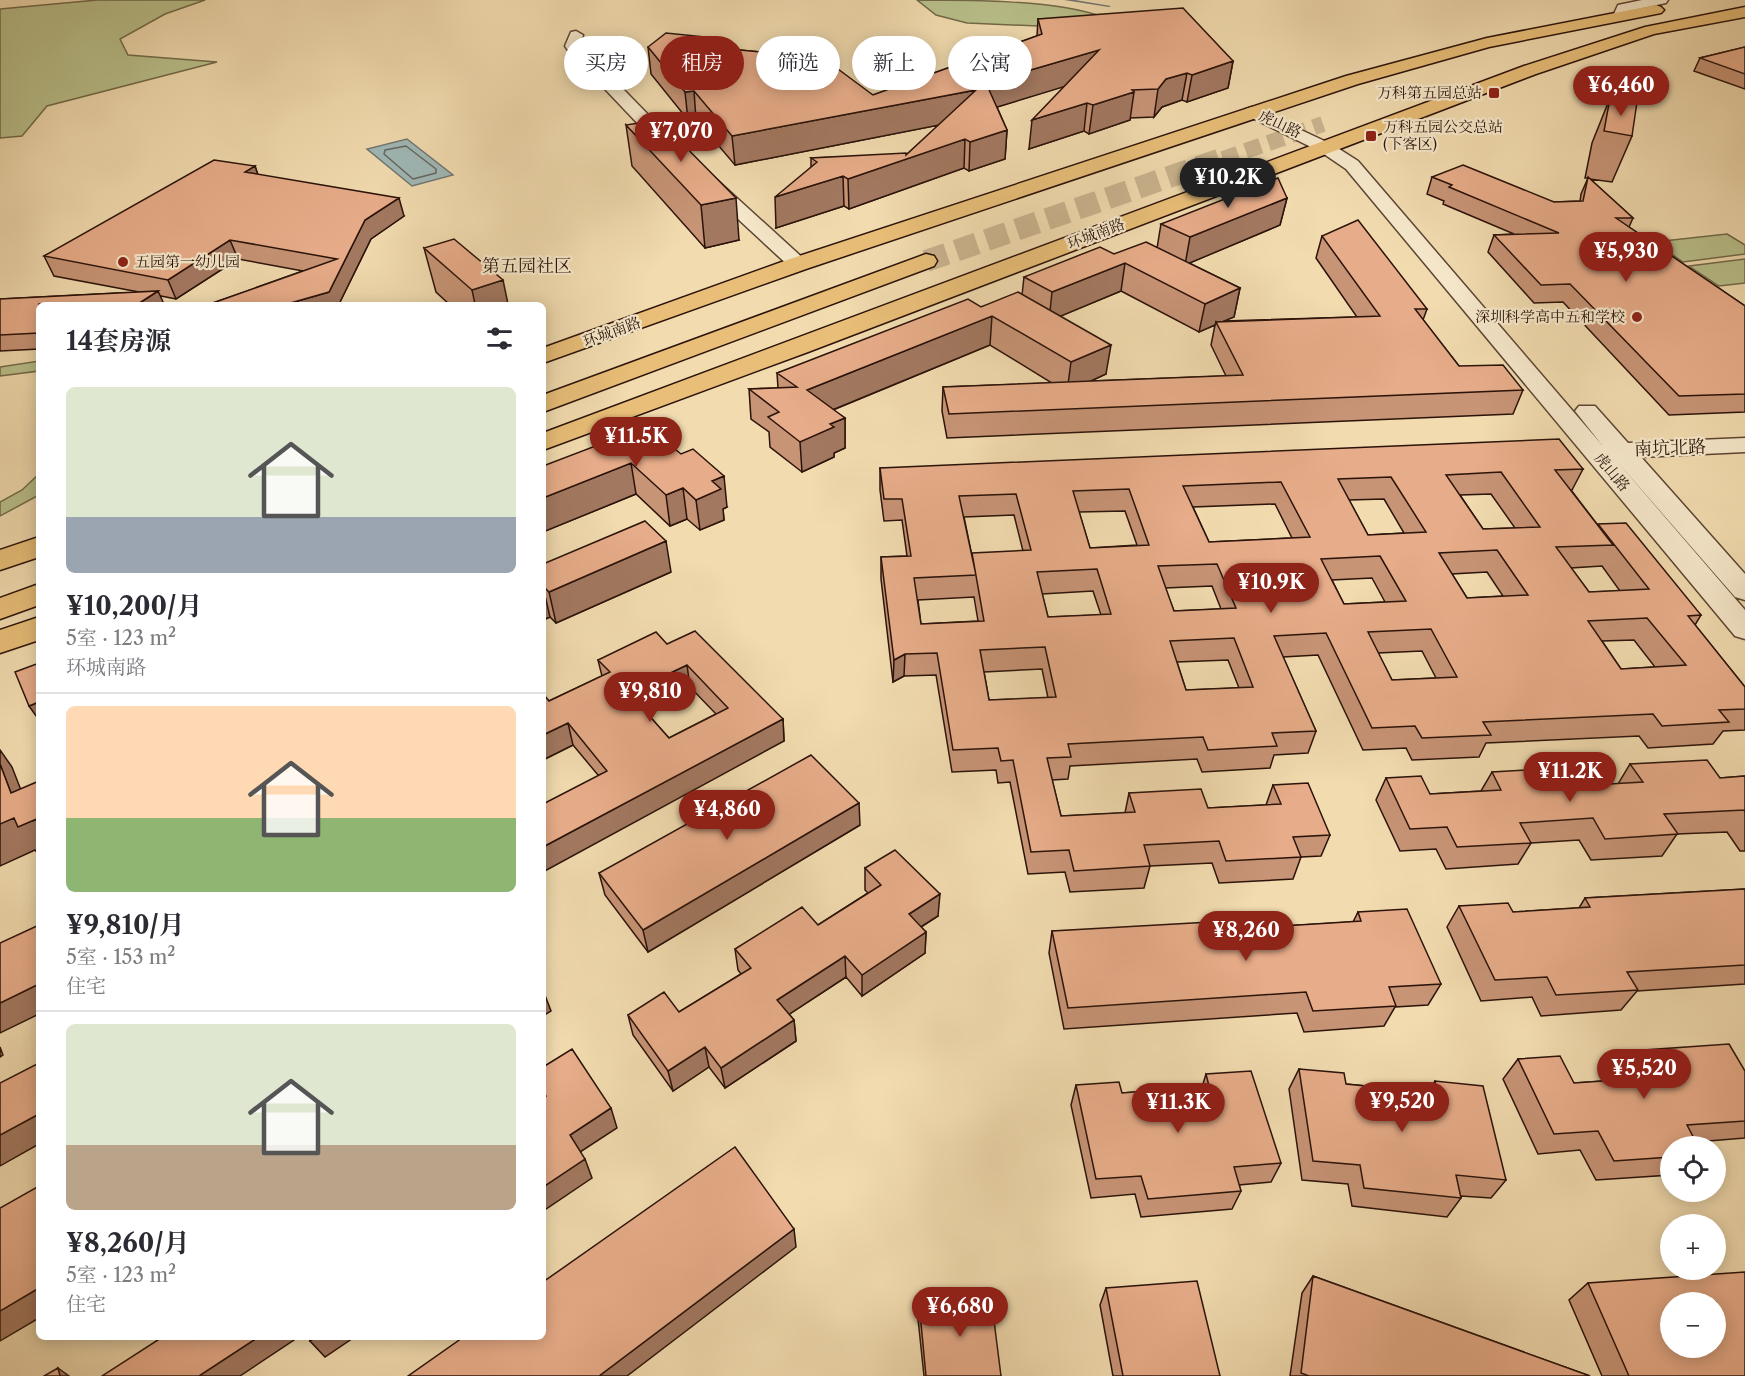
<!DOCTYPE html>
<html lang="zh">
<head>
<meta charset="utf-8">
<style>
	body { margin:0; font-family:"Libre Caslon Text","Noto Serif SC",serif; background:#f7f7f7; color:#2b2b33; height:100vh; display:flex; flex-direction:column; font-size:22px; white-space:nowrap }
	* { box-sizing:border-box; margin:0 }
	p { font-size:20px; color:#7c7c81 }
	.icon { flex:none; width:33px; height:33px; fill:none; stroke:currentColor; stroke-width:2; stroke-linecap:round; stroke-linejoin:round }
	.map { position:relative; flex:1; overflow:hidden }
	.sheet { position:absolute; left:36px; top:302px; width:510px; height:1038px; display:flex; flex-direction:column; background:#fff; border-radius:9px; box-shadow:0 3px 15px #0003 }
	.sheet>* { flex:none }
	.banner { position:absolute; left:564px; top:36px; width:570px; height:54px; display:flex; gap:12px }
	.controls { position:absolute; left:1660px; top:1136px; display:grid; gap:12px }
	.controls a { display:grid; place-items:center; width:66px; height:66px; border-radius:50%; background:#fff; box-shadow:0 3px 15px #0003; font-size:30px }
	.price { position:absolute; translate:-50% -51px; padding:0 14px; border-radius:21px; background:#8f2418; color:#fff; font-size:20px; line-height:39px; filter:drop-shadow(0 2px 3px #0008) }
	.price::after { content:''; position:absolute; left:50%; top:36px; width:18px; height:14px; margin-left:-9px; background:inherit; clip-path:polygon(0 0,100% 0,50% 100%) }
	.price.current { background:#222; color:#fff }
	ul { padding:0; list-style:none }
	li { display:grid; align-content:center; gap:12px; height:318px; padding:0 30px }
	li+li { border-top:2px solid #e1e1e2 }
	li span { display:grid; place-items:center; height:186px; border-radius:9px; color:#555 }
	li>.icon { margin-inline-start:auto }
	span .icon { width:108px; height:108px; fill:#fffc; stroke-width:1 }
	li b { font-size:26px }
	h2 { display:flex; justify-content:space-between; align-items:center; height:72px; padding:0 30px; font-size:26px }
	.tag { padding:0 21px; border-radius:27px; background:#fff; box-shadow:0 3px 15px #0003; font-size:21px; line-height:54px }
	.tag.current { background:#8f2418; color:#fff }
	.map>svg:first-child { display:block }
	.green { fill:#b9c08b; stroke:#726a4a; stroke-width:1.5 }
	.water { fill:#9fb8b6; stroke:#717671; stroke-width:1.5 }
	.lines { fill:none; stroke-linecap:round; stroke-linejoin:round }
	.shore { stroke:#656660; stroke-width:1.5 }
	.stream { fill:#717671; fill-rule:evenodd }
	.major-tunnel-far1 { stroke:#c9b38e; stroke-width:16; stroke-dasharray:16 8; stroke-linecap:butt }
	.major-tunnel { stroke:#c9b38e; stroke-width:22; stroke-dasharray:22 10; stroke-linecap:butt }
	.minor-casing { stroke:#5c4533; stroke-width:3 }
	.major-casing { stroke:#2b130a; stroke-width:3 }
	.minor { fill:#f6e8cb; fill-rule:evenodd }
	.major { fill:#e8be78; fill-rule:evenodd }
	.wall { fill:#c79476; stroke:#2b130a; stroke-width:1.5; fill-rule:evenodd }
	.shaded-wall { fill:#a27860; stroke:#2b130a; stroke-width:1.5 }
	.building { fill:#e7ac89; stroke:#2b130a; stroke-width:1.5; fill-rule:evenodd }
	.poi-dot { fill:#8f2418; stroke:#f6e8cb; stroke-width:2 }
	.labels { text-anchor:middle; stroke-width:4.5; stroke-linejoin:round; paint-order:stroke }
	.far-poi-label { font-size:15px; fill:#2b130a; stroke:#f6e8cb; text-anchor:end }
	.far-street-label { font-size:15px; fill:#2b130a; stroke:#f6e8cb }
	.far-quarter-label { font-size:18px; fill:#2b130a; stroke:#f6e8cb }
	.street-label { font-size:18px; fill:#2b130a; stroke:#f6e8cb }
</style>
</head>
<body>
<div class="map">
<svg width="1745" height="1376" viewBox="0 0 1745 1376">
	<rect width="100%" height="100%" fill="#f1dbaf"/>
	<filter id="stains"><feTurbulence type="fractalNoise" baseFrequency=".00333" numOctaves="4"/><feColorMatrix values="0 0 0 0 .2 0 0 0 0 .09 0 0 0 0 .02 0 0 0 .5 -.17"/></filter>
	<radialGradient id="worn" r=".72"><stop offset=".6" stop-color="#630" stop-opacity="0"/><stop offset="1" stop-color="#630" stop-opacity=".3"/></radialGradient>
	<path class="green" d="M97 0H205L165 14 120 39 128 55 217 62 47 106 22 136 0 138V9Z
		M917 0C971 0 1056 0 1103 17L1084 28 967 23 936 15Z
		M1727 234 1745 245V254L1683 262 1654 242Z
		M1745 259V283L1719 286 1689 266Z
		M39 361V371L0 376V367Z
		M39 474V495L0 516V502L22 490Z"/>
	<path class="water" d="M407 139 453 175 412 186 367 149Z"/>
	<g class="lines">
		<path class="shore" d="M406 146 436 169V173L413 179 384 154 385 150Z"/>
		<path class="stream" d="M1064 0H1075L1111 6 1109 7Z"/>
		<path class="major-tunnel-far1" d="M1223 159 1323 124"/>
		<path class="major-tunnel" d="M926 261 1227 157"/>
		<g class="minor-casing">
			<path id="minor" d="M1642 0H1668L1666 3 1629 11 1625 19 1620 20 1613 16 1618 5Z
				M576 31 583 35 580 45 671 138 805 260 808 264 805 268H791L659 146 567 49 565 46 571 32Z
				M1252 107 1333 145 1358 161 1602 445 1575 411 1579 406H1595L1628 443 1745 438V452L1641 457 1745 574V600L1735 597 1614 458 1745 610V639L1735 636 1346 169 1321 152 1246 115 1244 112 1246 109Z"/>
		</g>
		<g class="major-casing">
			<path id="major" d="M1656 5 1661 7 1664 10 1661 13 1489 47 1358 84 806 269 543 363V348L790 259 1346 76 1487 38Z
				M1745 7V17L1654 34 1536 74 808 352 543 450V433L1524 66 1645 27Z
				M926 254 934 256 937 261 934 266 543 412V395Z
				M39 537V557L0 570V550Z
				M39 584V605L0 619V598Z
				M39 617V640L0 653V630Z"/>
		</g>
		<use href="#minor" class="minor"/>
		<use href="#major" class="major"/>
	</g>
	<path class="wall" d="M1038 19 1233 61 1228 88 1187 102 1182 100 1162 107 1154 117 1130 118V120L1089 134 1084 131 1029 149 1064 86 997 107 1007 130 1005 159 969 171 964 168 849 209 844 206 776 228 811 167V158L906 155 939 125 735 165 696 119 688 120 651 74 648 47H707L761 52H791L873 95 1037 36Z
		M1745 47V89L1694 71 1700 58Z
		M1610 98 1632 136 1612 182 1590 179 1633 218 1629 227 1745 306V412L1669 415 1563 302 1534 303 1488 252 1494 235 1514 234 1443 204 1444 201 1427 194 1432 177 1554 202 1580 201 1581 194 1588 178H1585L1592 143Z
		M626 125 739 240 705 248 632 166Z
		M255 166 258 175 404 216 371 239 339 304H210L303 271 238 259 176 299 161 296 39 304V349L0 351V299L139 292 54 276 44 256Z
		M1287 198 1280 225 1189 263 1240 288 1234 317 1223 321 1357 317 1316 258 1322 236 1427 309 1423 320 1459 366 1523 390 1513 414 947 438 942 411 943 387 1052 383 990 345 833 410 845 418V448L834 453V457L802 472 770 447 769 432 751 419 749 389 778 388 777 373 981 307 1022 295 1024 277 1114 254 1157 248 1161 224ZM1121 291 1199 332 1215 325 1211 345 1226 376 1091 381 1106 374 1060 316Z
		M424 248 508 304H449L436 292Z
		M622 450 727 507 723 509 724 520 700 530 687 519 670 526 636 494 543 532V466Z
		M880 468 1583 469 1572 490H1571L1597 524 1701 615 1695 625 1745 687V730L1723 731 1713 744 1648 748 1639 736 1486 743 1479 757 1412 760 1406 748 1363 750 1318 655 1283 657 1316 731 1308 753 1274 755 1270 768 1202 772 1197 759 1070 766 1068 779 1052 780 1061 816 1125 813 1129 793 1208 808 1266 805 1273 785 1330 835 1321 856 1301 857 1293 879 1219 883 1212 863 1150 866 1144 888 1070 892 1065 872 1028 874 1010 782 998 783 996 770 952 772 936 675 904 676 893 682 881 579V557L907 556 902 520 884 521 880 490ZM1491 494 1515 528 1483 529 1460 495ZM1384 499 1404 533 1368 535 1349 500ZM1275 504 1292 538 1209 542 1193 507ZM1125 511 1137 545 1090 548 1079 512ZM1014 515 1023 551 972 556 964 517ZM1602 566 1620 591 1589 592 1571 568ZM1487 572 1503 596 1467 598 1452 574ZM1372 578 1385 602 1344 604 1332 580ZM1212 586 1221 609 1174 611 1165 588ZM1093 591 1101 615 1048 617 1042 594ZM974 597 978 621 921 624 918 600ZM1634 640 1655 667 1621 669 1602 641ZM1422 651 1436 678 1392 680 1378 653ZM1228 660 1239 688 1186 690 1177 662ZM1042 669 1048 698 989 700 984 672Z
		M543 564 671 572 556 623 550 617 543 620Z
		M667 644 783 719 784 741 598 775 573 745 543 760V694L549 701 602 676 598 660ZM690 687 716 714 669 738 644 710Z
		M1630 764 1720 778 1745 776V851H1740L1727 832 1677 834 1662 856 1591 860 1579 840 1531 843 1518 864 1446 869 1436 849 1400 851 1376 800 1386 778 1430 794 1481 791 1492 772 1573 786 1618 784Z
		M860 825 648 952 605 895 599 873Z
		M865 868 938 916 921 927 926 932 925 953 862 996 846 977 789 1014 794 1020 796 1041 725 1088 709 1067 673 1091 633 1035 628 1015 679 1012 741 974 738 970 735 949 818 925 868 893 865 890Z
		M1745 889V984L1637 991 1621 1010 1541 1016 1532 997 1481 1001 1447 927 1459 906 1513 912 1579 908 1585 898Z
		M1358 912 1441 984 1428 1005 1395 1007 1384 1026 1304 1032 1297 1013 1064 1029 1049 953 1052 931 1283 926 1353 922Z
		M1644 1050 1745 1071V1138L1696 1142 1671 1146V1175L1596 1180 1580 1150 1538 1154 1503 1079 1518 1059 1574 1083 1632 1079 1627 1070Z
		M1299 1069 1346 1084 1428 1092 1435 1081 1506 1180 1491 1198 1461 1196V1198L1447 1217 1352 1206 1348 1184 1302 1180 1289 1089Z
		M1206 1074 1281 1163 1271 1182 1239 1185 1241 1191 1232 1209 1141 1217 1135 1194 1091 1198 1071 1105 1076 1085 1122 1093 1202 1087Z
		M1313 1276 1590 1376H1290L1302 1293Z
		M1588 1283 1745 1376H1602L1569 1300Z
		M1106 1288 1220 1376H1113L1100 1305Z
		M919 1302 1001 1376H924L918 1319Z"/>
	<path class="shaded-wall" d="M706 37 708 63 696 46Z
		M1099 50 1096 77 984 111 986 83Z
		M1233 61 1228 88 1187 102 1192 75Z
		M1187 73 1182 100 1162 107 1154 117 1158 89 1166 79Z
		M976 90 975 118 735 165 732 136Z
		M694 91 696 119 688 120 685 92Z
		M1134 92 1130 120 1089 134 1093 105Z
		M1087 103 1084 131 1029 149 1032 120Z
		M1007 130 1005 159 969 171 970 142Z
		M965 139 964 168 849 209 848 179Z
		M255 166 261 185 245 172Z
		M843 176 844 206 776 228 775 197Z
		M399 198 404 216 371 239 339 304H287L329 292 365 220Z
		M736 198 739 240 705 248 701 205Z
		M1287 198 1280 225 1185 265 1190 237Z
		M230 240 238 259 176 299 168 280Z
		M1125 263 1121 291 1049 321 1052 292Z
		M503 280 508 304H475L472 290Z
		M1240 288 1234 317 1217 324 1216 322 1215 325 1199 332 1205 304Z
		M158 291 164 304H138Z
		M992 316 990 345 808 420 807 390Z
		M1111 345 1106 374 1067 392 1071 362Z
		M845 418V448L834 453V457L802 472 800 442 830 424Z
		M631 463 636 494 543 532V498Z
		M724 476 727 507 723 509 724 520 700 530 696 500 712 481Z
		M683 488 687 519 670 526 666 495Z
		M666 541 671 572 556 623 549 592Z
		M543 587 550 617 543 620Z
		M905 654 904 676 893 682 894 660Z
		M687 665 690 687 633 715 629 693Z
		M39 702V720L29 706Z
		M783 719 784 741 543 872V847Z
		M568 723 573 745 543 760V735Z
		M0 750 12 767 33 821 39 818V855L35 850 0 866V824L11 793 0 764Z
		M859 803 860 825 648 952 643 930Z
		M940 894 938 916 908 935 909 914Z
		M926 932 925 953 862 996V975Z
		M845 956 846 977 779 1021 777 1000Z
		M39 984V1014L0 1033V1003Z
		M543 990 551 1011 543 1016Z
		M794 1020 796 1041 725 1088 721 1068Z
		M0 1047 3 1055 0 1057Z
		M705 1047 709 1067 673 1091 668 1071Z
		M611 1108 617 1128 577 1154 570 1135Z
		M39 1114V1144L0 1166V1135Z
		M585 1159 592 1178 543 1211V1187Z
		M794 1229 796 1247 627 1376H599Z
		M39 1288V1318L0 1341V1311Z
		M260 1336H300L240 1376H199Z
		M317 1336H356L325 1357 310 1341Z
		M58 1368 69 1376H60Z"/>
	<path class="building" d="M1183 8 1233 61 1192 75 1187 73 1166 79 1158 89 1132 90 1134 92 1093 105 1087 103 1032 120 1099 50 986 83 1007 130 970 142 965 139 848 179 843 176 775 197 817 162 811 158 906 153V155L976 90 732 136 694 91 685 92 648 47 666 33 706 37 696 46 761 52 785 48 791 52 811 49 873 95 1042 34 1038 19Z
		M1745 47V74L1700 58Z
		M1610 98 1637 102 1632 136 1604 131Z
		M659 120 736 198 701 205 626 125Z
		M214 160 255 166 245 172 399 198 365 220 329 292 287 304H210L337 259 230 240 168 280 44 256Z
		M1463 165 1554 202 1583 201 1588 177 1633 218H1616L1745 306V394L1679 396 1570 284 1541 285 1494 235 1559 233 1449 187 1452 185 1432 177Z
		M1278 178 1287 198 1190 237 1161 224Z
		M1358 220 1427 309H1415L1459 366 1503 365 1523 390 949 414 943 387 1243 375 1216 322 1380 316 1322 236Z
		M454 239 503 280 472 290 424 248Z
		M1146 242 1240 288 1205 304 1125 263 1052 292 1024 277 1100 247 1114 254Z
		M158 291 138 304H39V333L0 335V299Z
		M1018 292 1111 345 1071 362 992 316 807 390 845 418 830 424 834 427 800 442 768 417 779 412 749 389 797 387 777 373 968 299 981 307Z
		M659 436 681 454 693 449 724 476 712 481 721 489 696 500 683 488 666 495 631 463 543 498V466L611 440 622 450Z
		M1559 439 1583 469 1555 470 1613 545 1556 547 1589 592 1649 589 1598 524 1626 523 1701 615 1688 616 1745 687V709L1719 710 1729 722 1662 726 1653 714 1483 722 1491 735 1422 738 1415 726 1372 728 1326 633 1274 636 1316 731 1272 733 1277 746 1208 750 1203 737 1068 744 1071 757 1047 758 1061 816 1135 812 1129 793 1201 789 1208 808 1281 804 1273 785 1308 783 1330 835 1293 837 1301 857 1226 861 1219 841 1144 845 1150 866 1074 871 1069 850 1031 852 1013 760 1001 761 998 748 953 750 937 653 905 654 894 660 881 557 911 556 902 499H884L880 468ZM1501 472 1540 527 1483 529 1446 475ZM1391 477 1426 532 1368 535 1338 479ZM1281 482 1310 537 1209 542 1183 486ZM1129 489 1149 545 1090 548 1073 491ZM1016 494 1031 550 972 553 984 621 921 624 914 578 976 575 959 496ZM1497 550 1528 595 1467 598 1439 553ZM1380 556 1406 601 1344 604 1321 559ZM1217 564 1236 608 1174 611 1158 566ZM1097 569 1111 614 1048 617 1037 572ZM1647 618 1686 665 1621 669 1588 621ZM1431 629 1457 677 1392 680 1368 632ZM1234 638 1253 687 1186 690 1170 641ZM1045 647 1056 697 989 700 980 650Z
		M645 521 666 541 549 592 543 586V564Z
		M695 631 783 719 543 847V804L607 771 568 723 543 735V694L549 701 610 672 598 660 656 632 667 644ZM687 665 728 708 669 738 629 693Z
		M39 663V702L29 706 15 672Z
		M811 755 859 803 643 930 599 873Z
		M1707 760 1720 778 1745 776V812L1744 810 1664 814 1678 834 1605 839 1593 818 1520 823 1531 843 1457 847 1447 827 1410 829 1386 778 1421 776 1430 794 1501 790 1492 772 1561 768 1573 786 1643 782 1630 764Z
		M0 764 11 793 39 781V818L18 827 14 818 0 824Z
		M895 850 940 894 909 914 926 932 862 975 845 956 777 1000 794 1020 721 1068 705 1047 668 1071 628 1015 664 992 679 1012 751 968 735 949 802 907 818 925 881 885 865 868Z
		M1745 889V965L1627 972 1638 990 1556 995 1547 977 1495 980 1459 906 1508 903 1513 912 1590 907 1585 898Z
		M1407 909 1441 984 1389 987 1396 1006 1313 1011 1306 992 1068 1008 1052 931 1279 918 1283 926 1361 921 1358 912Z
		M39 925V984L0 1003V943Z
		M1729 1044 1745 1071V1121L1687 1125 1698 1146H1671V1157L1614 1161 1598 1131 1554 1134 1518 1059 1560 1056 1574 1083 1660 1077 1644 1050Z
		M572 1049 611 1108 570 1135 585 1159 543 1187V1098L546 1096 543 1092V1067Z
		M39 1063V1114L0 1135V1083Z
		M1299 1069 1344 1073 1346 1084 1437 1093 1435 1081 1483 1086 1506 1180 1456 1175 1461 1198 1364 1188 1360 1165 1313 1161Z
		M1251 1071 1281 1163 1234 1167 1241 1191 1148 1199 1141 1176 1096 1179 1076 1085 1119 1082 1122 1093 1209 1086 1206 1074Z
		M735 1147 794 1229 599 1376H408L465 1336H543V1282Z
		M39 1186V1288L0 1311V1208Z
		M1745 1272V1376H1629L1588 1283ZM1671 1302H1716V1347H1671Z
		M1313 1276 1590 1376H1309L1301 1373Z
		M1197 1281 1220 1376H1123L1106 1288Z
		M991 1297 1001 1376H926L919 1302Z
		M164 1336H260L199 1376H102Z
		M308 1336H317L310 1341Z
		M58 1368 60 1376H44Z"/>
	<g class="poi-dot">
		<rect x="1488" y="87" width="12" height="12" rx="3"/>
		<rect x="1365" y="130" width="12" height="12" rx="3"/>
		<circle cx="123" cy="262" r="6"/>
		<circle cx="1637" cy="317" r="6"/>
	</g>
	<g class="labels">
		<g class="far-poi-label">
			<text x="1482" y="98">万科第五园总站</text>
			<text x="1383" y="132" text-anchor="start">万科五园公交总站<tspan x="1383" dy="17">(下客区)</tspan></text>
			<text x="135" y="267" text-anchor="start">五园第一幼儿园</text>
			<text x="1625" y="322">深圳科学高中五和学校</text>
		</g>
		<g class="far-street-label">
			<text transform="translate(1280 124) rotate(25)" y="5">虎山路</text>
			<text transform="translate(1096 234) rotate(-21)" y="5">环城南路</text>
			<text transform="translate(612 332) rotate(-20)" y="5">环城南路</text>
			<text transform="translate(1612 472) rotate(50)" y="5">虎山路</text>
		</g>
		<g class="far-quarter-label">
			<text x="527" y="272">第五园社区</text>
		</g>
		<g class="street-label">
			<text transform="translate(1670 448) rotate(-2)" y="6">南坑北路</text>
		</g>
	</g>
	<rect width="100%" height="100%" filter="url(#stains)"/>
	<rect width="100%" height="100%" fill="url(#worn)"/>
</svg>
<div class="controls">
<a><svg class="icon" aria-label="locate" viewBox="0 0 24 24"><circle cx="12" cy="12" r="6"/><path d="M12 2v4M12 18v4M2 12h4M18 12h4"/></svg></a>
<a>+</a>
<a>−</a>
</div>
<b class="price" style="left:1621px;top:117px">¥6,460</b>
<b class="price" style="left:681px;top:163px">¥7,070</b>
<b class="price current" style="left:1228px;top:209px">¥10.2K</b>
<b class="price" style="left:1626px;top:283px">¥5,930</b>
<b class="price" style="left:636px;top:468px">¥11.5K</b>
<b class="price" style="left:1271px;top:614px">¥10.9K</b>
<b class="price" style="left:650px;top:723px">¥9,810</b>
<b class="price" style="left:1570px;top:803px">¥11.2K</b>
<b class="price" style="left:727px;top:841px">¥4,860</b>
<b class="price" style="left:1246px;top:962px">¥8,260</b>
<b class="price" style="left:1644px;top:1100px">¥5,520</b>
<b class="price" style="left:1402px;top:1133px">¥9,520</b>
<b class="price" style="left:1178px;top:1134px">¥11.3K</b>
<b class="price" style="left:960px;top:1338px">¥6,680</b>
<div class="banner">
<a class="tag">买房</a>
<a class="tag current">租房</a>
<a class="tag">筛选</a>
<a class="tag">新上</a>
<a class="tag">公寓</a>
</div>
<section class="sheet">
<h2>14套房源<svg class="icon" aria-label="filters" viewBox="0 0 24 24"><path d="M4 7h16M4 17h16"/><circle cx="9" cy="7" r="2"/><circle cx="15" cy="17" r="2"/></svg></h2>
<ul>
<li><span style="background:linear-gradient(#dfe7d0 70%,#9aa5b1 0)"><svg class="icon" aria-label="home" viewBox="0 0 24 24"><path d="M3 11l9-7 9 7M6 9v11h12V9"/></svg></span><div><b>¥10,200/月</b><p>5室 · 123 m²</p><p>环城南路</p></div></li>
<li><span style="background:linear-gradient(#ffd9b3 60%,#8fb573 0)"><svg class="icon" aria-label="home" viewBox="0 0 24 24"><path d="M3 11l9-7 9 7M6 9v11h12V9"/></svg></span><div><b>¥9,810/月</b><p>5室 · 153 m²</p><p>住宅</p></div></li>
<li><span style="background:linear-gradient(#dfe7d0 65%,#b9a48a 0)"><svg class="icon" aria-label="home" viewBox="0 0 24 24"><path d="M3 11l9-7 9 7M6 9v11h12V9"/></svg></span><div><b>¥8,260/月</b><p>5室 · 123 m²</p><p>住宅</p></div></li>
</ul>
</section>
</div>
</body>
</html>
